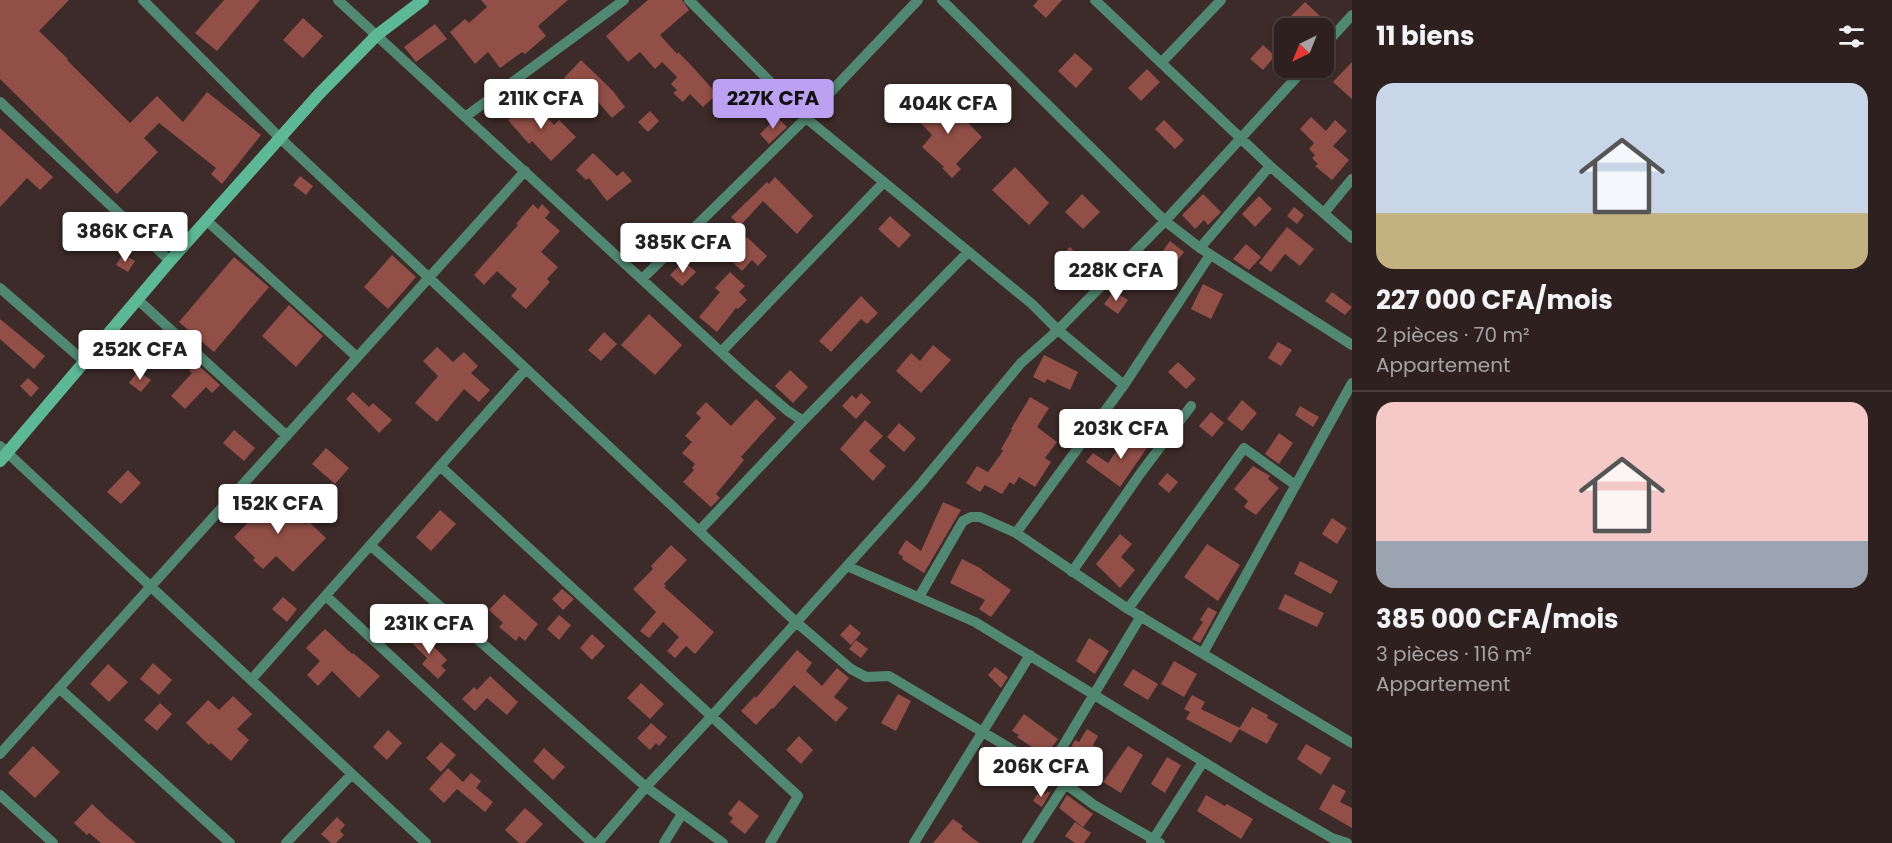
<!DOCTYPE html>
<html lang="fr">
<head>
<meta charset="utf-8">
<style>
	body { margin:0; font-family:Poppins,sans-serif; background:#3a2d2c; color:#f1f3f6; height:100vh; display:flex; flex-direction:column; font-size:22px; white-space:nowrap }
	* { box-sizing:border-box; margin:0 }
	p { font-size:20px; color:#a7a3a4 }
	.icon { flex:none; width:33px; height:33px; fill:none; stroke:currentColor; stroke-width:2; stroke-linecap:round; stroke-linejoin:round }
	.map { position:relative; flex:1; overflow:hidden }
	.drawer { display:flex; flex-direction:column; background:#2e201f; width:540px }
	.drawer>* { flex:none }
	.needle { width:39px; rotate:223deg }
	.buttons { position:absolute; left:1274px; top:18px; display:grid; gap:12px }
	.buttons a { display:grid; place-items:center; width:60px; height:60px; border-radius:12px; background:#2e201f; box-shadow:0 2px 4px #0004,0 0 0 2px #493e3d; font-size:30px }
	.price { position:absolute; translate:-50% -51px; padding:0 14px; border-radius:6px; background:#fff; color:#222; font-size:20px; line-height:39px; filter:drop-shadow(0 2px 3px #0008) }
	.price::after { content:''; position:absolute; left:50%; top:36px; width:18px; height:14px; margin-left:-9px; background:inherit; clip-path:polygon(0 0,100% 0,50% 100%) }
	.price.active { background:#bca0f2; color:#111 }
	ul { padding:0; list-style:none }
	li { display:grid; align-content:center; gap:12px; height:318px; padding:0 24px }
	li+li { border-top:2px solid #493e3d }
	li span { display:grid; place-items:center; height:186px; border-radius:18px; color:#555 }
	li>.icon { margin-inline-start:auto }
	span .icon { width:108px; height:108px; fill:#fffc; stroke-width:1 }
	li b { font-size:26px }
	h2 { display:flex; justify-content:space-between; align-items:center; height:72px; padding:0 24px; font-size:26px }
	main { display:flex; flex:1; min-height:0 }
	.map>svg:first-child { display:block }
	.building { fill:#924f47 }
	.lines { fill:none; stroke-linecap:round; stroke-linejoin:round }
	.street { stroke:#518871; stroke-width:10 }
	.secondary { stroke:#5db995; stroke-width:12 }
</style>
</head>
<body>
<main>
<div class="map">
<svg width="1352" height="843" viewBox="0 0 1352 843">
	<rect width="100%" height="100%" fill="#3d2b29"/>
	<path class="building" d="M0 0H69L39 31 68 59 67 60 130 123 157 96 183 122 207 92 261 135 222 184 211 174 216 168 159 123 144 138 158 152 117 194 0 79Z
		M224 0H260L217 51 195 33Z
		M481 0H568L538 26 546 36 525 54 522 52 500 68 488 52 475 64 450 32 465 19 469 23 487 7Z
		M648 0H682L689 10 660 35 677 54 678 52 689 63 717 94 703 107 690 94 683 102 673 93 677 90 671 84 677 77 662 62 655 69 640 52 628 62 606 36Z
		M1038 0H1062L1046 18 1033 6Z
		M1305 2 1321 17 1319 19 1330 28H1298L1288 19Z
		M303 18 323 36 303 58 283 40Z
		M435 24 447 39 416 62 404 47Z
		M1263 45 1275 56 1263 70 1250 59Z
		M1075 53 1093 69 1076 88 1058 71Z
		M581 60 613 91 625 107 612 118 592 95 588 100 564 78Z
		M1352 62V99L1333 82Z
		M1147 69 1160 82 1141 101 1128 88Z
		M943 94 964 116 963 118 982 137 956 164 961 169 952 178 942 168 944 167 922 147 932 135 918 120Z
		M531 99 554 125 559 120 576 137 551 161 532 141 529 144 508 120Z
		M650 111 659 121 648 132 638 122Z
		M777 117 787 127 769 144 760 134Z
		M1311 117 1326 131 1335 120 1347 131 1333 146 1349 160 1332 180 1315 166 1318 164 1312 158 1315 155 1309 149 1314 143 1300 129Z
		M1164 120 1184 140 1175 149 1155 129Z
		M0 128 53 177 40 190 27 178 0 207Z
		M593 153 617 176 623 171 632 181 607 201 589 178 586 180 576 170Z
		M1015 167 1049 203 1029 225 992 190Z
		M300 176 313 186 306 195 293 185Z
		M775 177 813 216 797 234 763 201 740 226 731 217 767 182 769 184Z
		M1082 194 1100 212 1083 229 1065 212Z
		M1203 194 1221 212 1208 225 1204 220 1195 229 1182 215Z
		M1259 196 1272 209 1255 227 1242 214Z
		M533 204 538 209 542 204 550 212 545 218 560 231 541 252 558 267 547 279 550 282 526 309 511 296 517 289 497 271 484 285 474 275 518 225 516 224Z
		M1294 207 1304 215 1297 224 1287 216Z
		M890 216 911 235 899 248 878 229Z
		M1287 227 1314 249 1300 266 1285 254 1271 272 1259 263Z
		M747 237 767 256 758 266 752 260 742 271 728 258Z
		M1170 241 1184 252 1166 277 1151 267Z
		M1246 244 1261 257 1249 270 1233 259Z
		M1070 247 1098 276 1086 288 1082 284 1078 289 1054 263Z
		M123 254 135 261 128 272 116 265Z
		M392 255 416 277 388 309 364 287Z
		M234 257 269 287 214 352 179 322Z
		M684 261 696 272 682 286 670 275Z
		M730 272 745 286 739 292 747 300 738 309 736 308 717 332 699 317 720 292 715 288Z
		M1203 284 1223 294 1211 319 1191 309Z
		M1114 291 1128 300 1118 314 1104 304Z
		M1332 292 1352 307 1345 315 1325 301Z
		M861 296 878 313 867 324 861 319 831 352 819 341Z
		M289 305 323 336 296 367 262 336Z
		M649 314 682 345 655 375 621 345Z
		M0 319 45 356 34 369 0 339Z
		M604 332 617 344 601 361 588 350Z
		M1278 342 1292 350 1281 366 1268 358Z
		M933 345 951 360 921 393 896 371 911 353 920 361Z
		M437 347 453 362 464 352 478 366 471 373 490 390 479 402 464 389 437 422 415 403 438 376 423 361Z
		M1044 355 1078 372 1070 390 1047 379 1045 383 1033 377Z
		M1178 362 1196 379 1186 389 1168 372Z
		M197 364 220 385 212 393 206 387 185 409 171 396 192 373 189 371Z
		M790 370 808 387 793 403 775 386Z
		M138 371 151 380 141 392 129 383Z
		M28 378 39 388 31 397 20 386Z
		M353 392 369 407 373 403 392 420 379 433 346 399Z
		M861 393 871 402 856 419 842 406 852 395 856 399Z
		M1030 397 1049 408 1037 427 1057 442 1045 458 1051 462 1035 487 1019 477 1014 485 1010 482 1002 494 985 485 980 492 966 483 977 466 988 472 1003 451 1001 449 1012 430 1011 429Z
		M756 399 776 418 741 457 744 460 716 494 720 498 711 507 683 482 694 470 692 468 695 464 682 453 692 442 685 436 701 418 696 413 706 402 731 426Z
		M1242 400 1257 413 1242 431 1227 419Z
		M1300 406 1319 417 1313 427 1295 415Z
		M1211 412 1224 423 1212 437 1199 426Z
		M865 420 883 436 869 451 886 466 873 481 840 449Z
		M899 423 916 438 904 452 887 437Z
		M234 430 255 448 244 461 223 443Z
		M1130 432 1149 445 1120 487 1086 462 1093 453 1108 463Z
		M1279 433 1293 443 1279 464 1265 454Z
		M326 448 349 468 335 484 312 464Z
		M1253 466 1270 476 1268 479 1279 488 1256 515 1244 507 1248 501 1234 489Z
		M128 470 141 483 121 504 107 492Z
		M1167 473 1178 482 1169 493 1158 484Z
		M259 496 263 500 266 497 280 510 285 504 305 524 308 521 326 538 293 572 276 556 263 569 253 560 255 558 234 537 255 515 248 509Z
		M943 502 961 510 924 573 902 559 903 557 898 553 906 540 921 551Z
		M440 510 456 524 431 551 416 537Z
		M1332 518 1347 528 1337 544 1322 534Z
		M1120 534 1132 544 1121 557 1135 570 1120 588 1096 564Z
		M1207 544 1240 565 1218 601 1184 577Z
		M671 545 687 560 664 584 666 586 664 587 714 632 695 654 686 646 675 658 667 651 679 637 663 622 649 638 640 631 656 612 633 589 653 569 651 566Z
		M962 559 982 569V570L1011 590 991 617 979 609 985 600 950 583Z
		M1300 561 1338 581 1331 594 1294 574Z
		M562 589 574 599 563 610 552 599Z
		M504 594 538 624 525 641 519 636 516 641 499 627 503 623 489 610Z
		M1285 594 1324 613 1317 627 1278 609Z
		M283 597 297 609 287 622 272 609Z
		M1208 607 1217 612 1200 643 1192 639 1203 622 1200 620Z
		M559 615 571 625 559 640 547 629Z
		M850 624 861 633 851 645 840 635Z
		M325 629 352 654 353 653 380 676 359 698 332 671 318 686 307 675 320 661 306 648Z
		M417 630 447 660 441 666 446 670 438 679 422 664 427 658 408 639Z
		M592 634 605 646 592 660 580 648Z
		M1089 638 1109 651 1095 674 1076 661Z
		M856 640 868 649 861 658 849 649Z
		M797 650 812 663 806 671 822 686 837 668 849 678 834 697 848 708 836 722 794 685 773 709 772 708 756 725 741 711 755 696 756 698Z
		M1174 661 1197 674 1184 697 1161 684Z
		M153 663 172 680 159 695 140 679Z
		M108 664 128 682 109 702 90 684Z
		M995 667 1008 677 1001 688 988 675Z
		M1133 669 1158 684 1148 700 1123 685Z
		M490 676 518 702 507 715 487 698 475 711 462 699 474 687 477 690Z
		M641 683 664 704 650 719 627 698Z
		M898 694 911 701 896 731 881 723Z
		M1192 695 1205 702 1201 709 1240 728 1231 743 1186 719 1190 712 1184 709Z
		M233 696 252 714 237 729 249 740 231 761 211 743 209 745 186 723 208 700 219 710Z
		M160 703 172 714 157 731 144 720Z
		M1252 707 1268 715 1267 718 1278 724 1267 744 1239 729Z
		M1024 714 1058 739 1045 756 1017 737 1019 735 1012 731Z
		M651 723 667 737 659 746 656 743 650 750 637 738Z
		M1087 729 1098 736 1093 745 1098 749 1089 764 1078 757 1074 762 1066 756 1075 740 1079 742Z
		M388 730 402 743 387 760 373 747Z
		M799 736 813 750 801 764 786 750Z
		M441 742 456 755 441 772 426 758Z
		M1306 744 1331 758 1321 775 1297 759Z
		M33 746 60 772 35 798 8 773Z
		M1128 746 1143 755 1121 793 1103 782Z
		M544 748 565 767 553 780 533 761Z
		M1167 757 1181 765 1165 793 1151 784Z
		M448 768 463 782 471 773 481 781 476 788 493 802 485 812 457 789 444 803 429 789Z
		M1333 784 1346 791 1340 802 1352 808V828L1319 809Z
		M1040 790 1046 794 1047 791 1050 793 1042 807 1033 801Z
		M1067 795 1093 814 1083 827 1059 808Z
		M1206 795 1225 806 1227 804 1253 819 1241 839 1197 811Z
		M739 800 759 816 745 834 730 822 733 818 728 814Z
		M92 804 107 818 136 843H101L89 833 87 835 74 823Z
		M525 808 543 824 525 843H519L505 830Z
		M337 817 345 825 340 831 344 835 336 843H331L321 834Z
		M953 819 963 826 961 829 979 843H933Z
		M1075 822 1091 833 1084 843H1075L1065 836Z"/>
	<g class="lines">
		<path class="street" d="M143 0 280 138 796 622 851 669 866 677 889 676 1048 771 1094 805 1160 843
			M338 0 747 376 788 411 803 421
			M689 0 806 118 1032 304 1058 330 1124 385
			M942 0 1165 221 1200 248 1352 345
			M1095 0 1270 166 1352 238
			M1323 47 1352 15
			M1161 63 1221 0
			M0 102 170 261
			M465 117 624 0
			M1324 213 1352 179
			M206 220 357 357
			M1200 248 1270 166
			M642 279 806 118 918 0
			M0 288 85 362
			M137 299 287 436
			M721 352 884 182
			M0 446 426 843
			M440 466 798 796 770 843
			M699 531 803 421 968 252
			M1016 533 1124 385 1210 255
			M370 545 646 787 723 843
			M847 566 975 622 1266 800 1332 838 1347 843
			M1072 572 1140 474 1191 406
			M326 596 592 843
			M919 597 963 521 971 517H980L1016 533 1128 609 1352 743
			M1128 609 1244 448 1294 484
			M1203 653 1352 383
			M251 680 526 369
			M59 688 230 843
			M0 754 525 171
			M1048 771 1141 616
			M0 795 53 843
			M286 843 352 774
			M598 843 646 787 711 717 919 486 1021 363 1058 330 1165 221 1305 68
			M664 843 682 814
			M914 843 1030 655
			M1027 843 1066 783
			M1151 843 1203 762"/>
		<path class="secondary" d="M0 461 170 261 320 93 377 35 423 0"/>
	</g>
</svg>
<div class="buttons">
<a><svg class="needle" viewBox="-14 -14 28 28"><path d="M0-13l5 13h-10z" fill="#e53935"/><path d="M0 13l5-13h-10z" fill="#a7a3a4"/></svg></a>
</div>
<b class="price" style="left:541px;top:130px">211K CFA</b>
<b class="price active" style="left:773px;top:130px">227K CFA</b>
<b class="price" style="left:948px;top:135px">404K CFA</b>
<b class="price" style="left:125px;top:263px">386K CFA</b>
<b class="price" style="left:683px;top:274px">385K CFA</b>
<b class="price" style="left:1116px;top:302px">228K CFA</b>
<b class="price" style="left:140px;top:381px">252K CFA</b>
<b class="price" style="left:1121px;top:460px">203K CFA</b>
<b class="price" style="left:278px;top:535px">152K CFA</b>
<b class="price" style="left:429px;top:655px">231K CFA</b>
<b class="price" style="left:1041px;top:798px">206K CFA</b>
</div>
<section class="drawer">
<h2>11 biens<svg class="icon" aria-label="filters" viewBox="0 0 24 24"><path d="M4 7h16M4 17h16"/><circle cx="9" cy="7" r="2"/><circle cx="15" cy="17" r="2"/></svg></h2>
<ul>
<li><span style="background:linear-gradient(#c9d6e8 70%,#c2b280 0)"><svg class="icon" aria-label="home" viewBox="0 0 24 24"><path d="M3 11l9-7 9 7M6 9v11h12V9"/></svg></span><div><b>227 000 CFA/mois</b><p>2 pièces · 70 m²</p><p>Appartement</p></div></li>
<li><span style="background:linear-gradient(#f6c9c9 75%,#9aa5b1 0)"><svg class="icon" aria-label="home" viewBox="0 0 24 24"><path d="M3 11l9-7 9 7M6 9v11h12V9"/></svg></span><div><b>385 000 CFA/mois</b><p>3 pièces · 116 m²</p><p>Appartement</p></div></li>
</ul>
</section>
</main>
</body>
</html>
